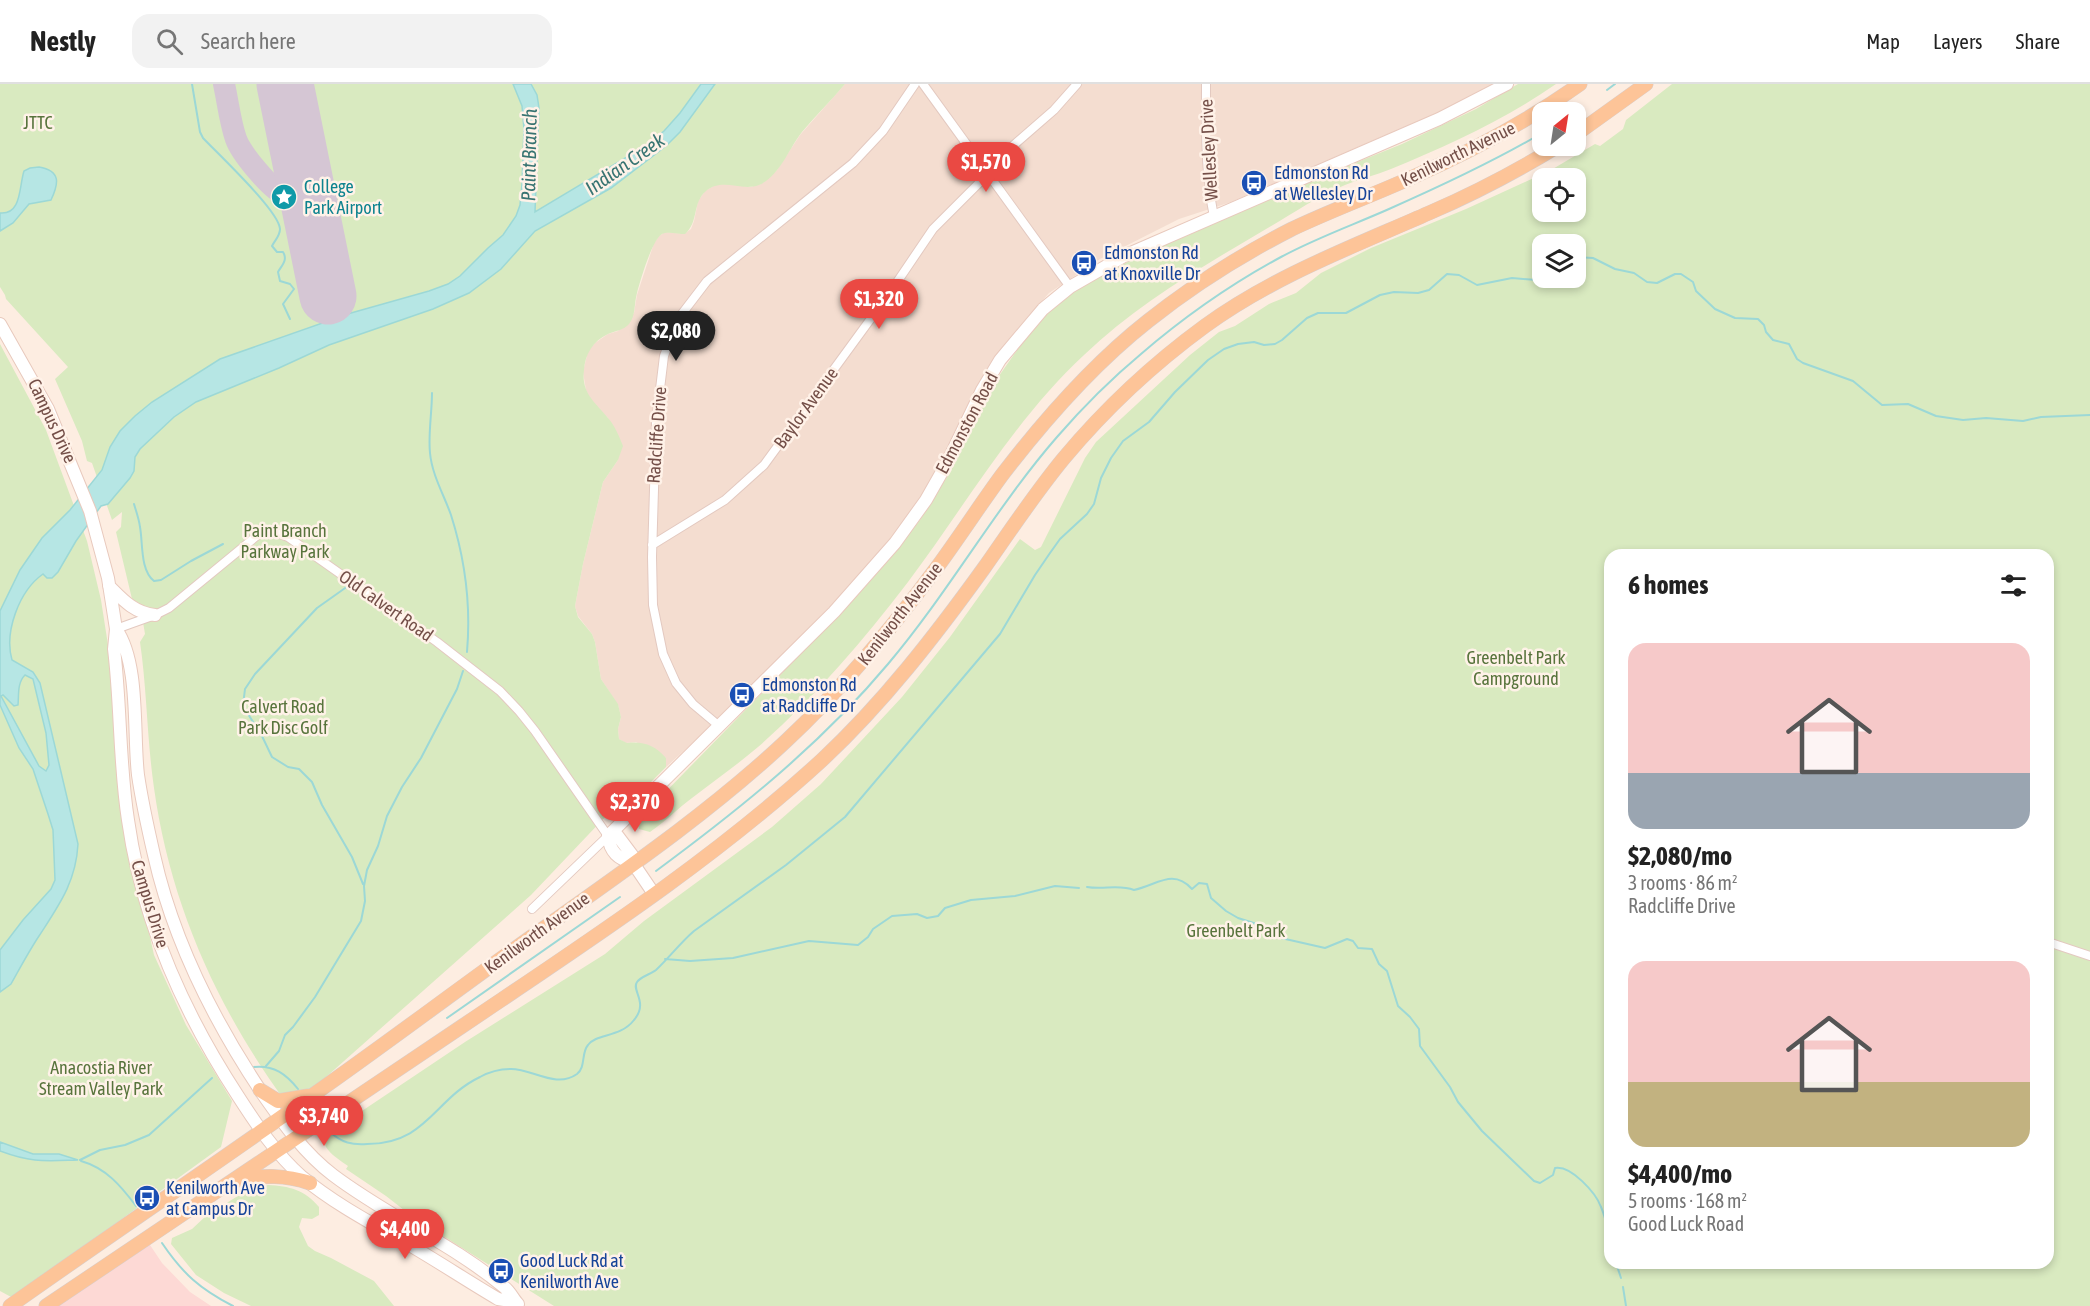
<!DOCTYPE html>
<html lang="en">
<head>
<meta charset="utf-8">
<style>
	body { margin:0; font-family:"Asap Condensed",sans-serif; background:#f2f2f2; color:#222; height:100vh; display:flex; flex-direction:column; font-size:22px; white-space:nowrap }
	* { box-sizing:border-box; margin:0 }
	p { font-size:20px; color:#767676 }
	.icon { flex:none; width:33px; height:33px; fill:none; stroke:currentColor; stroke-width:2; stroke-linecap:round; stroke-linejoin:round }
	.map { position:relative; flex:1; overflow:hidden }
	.panel { position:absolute; left:1604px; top:465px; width:450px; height:720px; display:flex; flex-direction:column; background:#fff; border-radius:18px; box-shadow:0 3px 9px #0003 }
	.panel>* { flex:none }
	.needle { width:39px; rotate:30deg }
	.controls { position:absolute; left:1532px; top:18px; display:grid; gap:12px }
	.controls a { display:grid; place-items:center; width:54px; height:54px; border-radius:12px; background:#fff; box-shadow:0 3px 9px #0003; font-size:30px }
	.price { position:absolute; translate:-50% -51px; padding:0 14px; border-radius:21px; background:#ea4943; color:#fff; font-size:20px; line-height:39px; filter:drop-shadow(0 2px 3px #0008) }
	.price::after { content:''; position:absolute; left:50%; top:36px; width:18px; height:14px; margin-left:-9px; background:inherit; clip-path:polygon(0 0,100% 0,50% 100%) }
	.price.active { background:#222; color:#fff }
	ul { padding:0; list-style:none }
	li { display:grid; align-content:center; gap:12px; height:318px; padding:0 24px }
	li span { display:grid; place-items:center; height:186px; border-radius:18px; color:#555 }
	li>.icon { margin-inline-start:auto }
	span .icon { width:108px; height:108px; fill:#fffc; stroke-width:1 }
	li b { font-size:26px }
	h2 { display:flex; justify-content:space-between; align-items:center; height:72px; padding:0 24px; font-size:26px }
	header { display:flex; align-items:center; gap:36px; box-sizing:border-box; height:84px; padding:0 30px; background:#fff; border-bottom:2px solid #e0e0e0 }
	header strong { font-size:28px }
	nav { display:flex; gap:33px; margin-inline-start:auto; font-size:21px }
	.search { width:420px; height:54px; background:#f2f2f2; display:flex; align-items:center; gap:15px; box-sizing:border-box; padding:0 21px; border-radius:18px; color:#767676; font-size:22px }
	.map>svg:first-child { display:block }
	.residential { fill:#f4ddd0 }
	.commercial { fill:#fdd9d5 }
	.green { fill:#d9eac0; fill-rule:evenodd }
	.water { fill:#b6e6e4; stroke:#9cd8d6; stroke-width:1.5; fill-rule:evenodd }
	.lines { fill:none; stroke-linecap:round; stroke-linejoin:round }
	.stream { stroke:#9cd8d6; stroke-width:2 }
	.taxiway { stroke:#d5c6d4; stroke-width:22 }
	.runway { stroke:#d5c6d4; stroke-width:57 }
	.street-casing { stroke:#e3c9c0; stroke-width:10 }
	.secondary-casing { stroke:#e8c9bd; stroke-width:14 }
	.primary-casing { stroke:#d8cecc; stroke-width:15 }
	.street { stroke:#fff; stroke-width:8 }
	.secondary { stroke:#fff; stroke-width:12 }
	.primary { stroke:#fdc498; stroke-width:14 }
	.labels { text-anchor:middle; stroke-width:5; stroke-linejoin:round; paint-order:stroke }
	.park-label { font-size:18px; fill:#58743c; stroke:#fff2e8 }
	.street-label { font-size:18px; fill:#744f48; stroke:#fff2e8 }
	.transit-label { font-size:18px; fill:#164399; stroke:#fff2e8; text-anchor:start }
	.culture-label { font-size:18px; fill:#0d838f; stroke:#fff2e8; text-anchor:start }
	.water-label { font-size:20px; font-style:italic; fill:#387472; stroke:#fff2e8 }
</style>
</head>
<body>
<header>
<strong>Nestly</strong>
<div class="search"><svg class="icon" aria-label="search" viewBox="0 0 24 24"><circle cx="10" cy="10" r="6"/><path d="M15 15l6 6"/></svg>Search here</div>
<nav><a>Map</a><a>Layers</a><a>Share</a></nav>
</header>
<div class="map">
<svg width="2090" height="1222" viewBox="0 0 2090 1222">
	<rect width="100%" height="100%" fill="#fdede1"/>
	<path class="residential" d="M845 0H1494L1462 18 1231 118 1179 135 1100 175 1049 209 1022 240 998 272 916 422 867 487 723 631 666 683V674L636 658 626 659 619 655 618 645 621 633 618 621 601 595 595 558 592 550 578 532 575 522 583 480 603 398 618 376 608 334 592 319 586 306 583 288 588 267 595 259 608 250 618 247 634 229 637 211 654 159 659 152 665 148 684 150 691 145 694 137 698 117 705 107 715 101 725 99 750 103 761 100 777 86 800 51Z"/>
	<path class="commercial" d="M146 1155 162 1179 190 1208 211 1222H46Z"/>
	<path class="green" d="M0 0H845C831 17 816 31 802 48 789 64 780 92 759 101 741 108 723 93 706 107 692 119 699 138 685 150 678 150 667 147 662 150 652 156 640 197 637 209 634 219 636 232 629 240 624 246 615 247 608 250 593 257 585 270 584 286 581 309 595 318 608 334 615 342 619 352 623 362L618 376 603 398 583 480 575 522 578 533 592 550 595 558 601 595 618 620 621 633 618 645 619 655 627 659C643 657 655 661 666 674V683L622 727 615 731H607L531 811 299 1017H285C217 924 170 819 154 704 147 656 147 606 140 558L145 550 140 520 132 515 116 448 121 443 122 428 112 436 92 379 87 377 82 357 55 295 68 283 6 215 5 211 0 203Z
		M1518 0H1556C1506 35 1447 62 1391 85 1376 91 1360 95 1345 101 1316 113 1289 132 1261 148 1200 184 1136 221 1084 271 1014 336 965 422 908 498 863 557 814 614 758 663 737 681 714 697 692 714 677 725 665 738 650 748L639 745 638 738 642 732 854 515 892 472 920 436 950 388 994 299 1020 262 1046 230 1067 211 1088 198 1153 165 1318 94 1402 60 1476 25Z
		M1672 0H2090V1222H554L413 1133 386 1112 346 1085 348 1082C339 1075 323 1067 324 1054L335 1045 465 958 605 870 644 837 772 743 821 700 902 613 950 553 1020 455 1035 466 1041 463 1085 374 1096 358 1190 271 1219 248 1235 242 1269 220 1296 209 1321 189 1371 164 1466 125 1551 86 1595 60 1600 62 1623 45 1626 36ZM1542 94H1575V128H1542ZM1542 160H1575V194H1542ZM1610 471H2048V1179H1610Z
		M0 260 46 346 87 457 101 516 108 561 119 712 154 871 186 941 232 1017 221 1063 13 1214 0 1207Z
		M268 1101C289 1102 305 1106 319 1123V1131L312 1135 302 1134 299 1143 308 1162 315 1167 331 1174 374 1197 394 1222H251L224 1209 196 1191 171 1160 172 1154 192 1145 207 1131 246 1107Z"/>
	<path class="water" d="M513 0H531L537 11 539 24 535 128 647 61 664 47 680 29 701 0H715L680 48 666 62 611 104 535 147 501 185 469 209 433 225 329 261 279 284 196 318 174 333 140 365 135 373 134 387 130 394 108 420 101 422 76 457 58 488 52 494H47L43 490C19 507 4 548 12 576L33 588 40 599 78 760C76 798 59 821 39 852 29 867 20 884 11 900L0 908V866L23 836 51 805 55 796 53 746 48 730 33 685 19 664 0 621V527L20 486 42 454 70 426 102 386 110 363 120 347 135 332 152 318 220 275 351 229 429 207 448 200 460 192 488 164 503 151 516 132 520 121 522 100 524 45 522 22ZM25 591 33 595 46 649 49 681 46 687 39 682 1 612 3 611 14 622 18 621C19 611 17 599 25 591Z
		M39 83C61 87 59 99 51 116L29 120 13 139 0 147V129C22 131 19 102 24 87L30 84Z
		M0 1058 33 1070H59L78 1076C45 1077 32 1079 0 1067Z"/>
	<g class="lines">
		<path class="stream" d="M192 0 200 48 203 54C218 70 279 127 280 145 280 152 275 156 272 162L277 168H283C288 176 282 181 278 188L280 197 290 200 294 205 283 220 290 235
			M1607 6 1615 0
			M1575 173 1593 174 1615 185 1634 189 1647 198 1657 199 1675 190H1681L1693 198 1696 207 1715 225 1735 234 1758 235 1764 241 1766 248 1773 256 1789 260 1797 275 1803 279 1853 297 1882 321 1908 320 1936 332 1963 336 1986 334 2023 337 2041 333 2090 331
			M432 309C432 328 428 351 430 369 432 391 444 411 451 431 465 475 471 522 467 568
			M134 420C136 427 139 435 140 443 143 459 140 486 154 497L161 496 191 477 223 460
			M348 502 317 524 255 590 245 605 243 621 246 627 261 650 272 673 288 683 299 685 312 698 322 721 352 773 363 800
			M656 787C740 725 821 660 888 580 949 508 996 423 1057 353 1083 323 1111 295 1141 270 1184 233 1231 200 1281 173 1316 154 1353 141 1389 125 1441 102 1493 78 1542 49
			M1087 803C1103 806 1119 800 1134 806 1157 801 1173 784 1192 805L1199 799 1207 800 1211 814 1226 827 1238 834 1260 841 1281 854 1325 864 1347 855 1353 857 1358 864 1372 865 1379 880 1387 887 1398 922 1410 933 1419 945 1420 962 1450 1003 1458 1018 1482 1047 1534 1097 1540 1099 1553 1091 1555 1084C1571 1081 1596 1109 1601 1123 1605 1132 1607 1142 1610 1152
			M665 875 690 877 733 874 809 857 858 861 868 853 873 845 892 832 917 830 927 834 938 832 945 824 971 816 1015 812 1055 802 1079 804
			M447 934 620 813
			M266 982 279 967 285 951 293 943 315 913 361 837 365 817 364 802 367 786 378 762 387 732 402 703 421 674 457 605 463 587
			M254 983C274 981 286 990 298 1005
			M330 1048C342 1059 352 1061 367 1060 427 1060 434 1015 480 993 489 988 501 985 511 985 533 985 556 1005 577 990 586 983 581 969 588 961 597 949 620 954 634 936 649 918 631 907 637 898 640 893 651 890 656 886 669 874 680 859 694 847L786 781 845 733 1000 550 1035 491 1050 469 1060 455 1087 430 1094 420 1101 394 1111 374 1123 357 1149 338 1175 308 1208 276 1224 265 1238 260 1254 258 1264 261 1275 260 1282 256 1307 234 1318 229H1346L1380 211 1394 208 1418 209 1429 206 1447 190 1459 191 1477 201 1512 194 1549 197 1551 194
			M80 1076 100 1066 125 1061 149 1051 212 994
			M81 1077C106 1084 121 1102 136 1122
			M162 1159C183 1190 200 1205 233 1222
			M1616 1179 1621 1194
			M1623 1203 1626 1222"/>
		<path class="taxiway" d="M224 0C228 18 230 38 236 55 241 69 271 106 285 111 290 113 293 111 298 109L303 100 302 83"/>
		<path class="runway" d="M285 0 328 212"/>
		<g class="street-casing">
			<path id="street" d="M923 0 1070 203
				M1206 0C1206 44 1205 89 1214 133
				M652 461 725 416 764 381 891 207 933 145 988 90 1008 66 1054 26 1077 0
				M116 545 155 531 169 524 259 450 272 447 288 453 437 558 500 607 519 627 535 647 608 752 532 825
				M718 641 693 620 676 599 663 570 653 521 652 473 656 338 664 272 673 247 681 231 707 197 853 79 883 47 915 0
				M2048 858 2090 872"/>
		</g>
		<g class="secondary-casing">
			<path id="secondary" d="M0 240 48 325 90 427 108 494 116 545 114 565C121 622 119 679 128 736 142 835 183 928 238 1012 256 1040 276 1070 302 1093 336 1121 375 1141 413 1163 442 1180 469 1198 498 1215L516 1218
				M109 502C122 515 134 529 155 531
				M116 545C140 579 133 649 138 691 142 718 148 745 154 771 173 856 214 937 262 1009 283 1039 304 1069 333 1091 387 1132 451 1159 504 1203 510 1207 513 1215 518 1220
				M608 752 834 528 895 459 926 416 947 379 982 306 1000 276 1043 225 1070 203 1124 172 1439 35 1507 0
				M608 752 617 751 632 771 633 779 654 810
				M608 752C610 768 618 775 633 779"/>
		</g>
		<g class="primary-casing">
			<path id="primary" d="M1575 51 1646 0
				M260 1006 278 1017 308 1012
				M240 1096C265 1091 285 1091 310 1099
				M10 1222C106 1154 204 1088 300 1020 372 970 442 917 513 866 605 800 704 734 786 657 843 604 892 544 938 482 960 452 980 421 1002 391 1045 335 1092 281 1148 237 1192 202 1241 171 1292 145 1332 126 1373 111 1413 93 1472 67 1528 37 1580 0
				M46 1222C186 1129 324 1034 464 941 587 858 712 777 822 676 883 619 935 552 984 484 1010 447 1035 409 1064 374 1105 325 1153 280 1205 242 1274 192 1352 163 1429 129 1473 110 1517 87 1558 62"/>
		</g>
		<use href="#street" class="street"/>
		<use href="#secondary" class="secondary"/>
		<use href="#primary" class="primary"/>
	</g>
	<defs>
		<g id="bus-disc" transform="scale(1.35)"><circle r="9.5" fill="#1a4fb4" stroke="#fff2e8"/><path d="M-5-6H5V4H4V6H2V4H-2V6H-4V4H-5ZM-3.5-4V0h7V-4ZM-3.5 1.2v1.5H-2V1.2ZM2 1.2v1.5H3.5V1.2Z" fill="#fff"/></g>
		<g id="sight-disc" transform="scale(1.35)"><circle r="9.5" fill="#0f9aa8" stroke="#fff2e8"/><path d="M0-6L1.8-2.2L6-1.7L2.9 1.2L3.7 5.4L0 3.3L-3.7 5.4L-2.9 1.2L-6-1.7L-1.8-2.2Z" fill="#fff"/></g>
	</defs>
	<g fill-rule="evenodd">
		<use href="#bus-disc" x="1254" y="99"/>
		<use href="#sight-disc" x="284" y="113"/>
		<use href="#bus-disc" x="1084" y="179"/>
		<use href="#bus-disc" x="742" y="611"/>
		<use href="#bus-disc" x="147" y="1114"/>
		<use href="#bus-disc" x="501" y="1187"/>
	</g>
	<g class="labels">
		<g class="park-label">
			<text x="38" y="45">JTTC</text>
			<text x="285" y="453">Paint Branch<tspan x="285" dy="21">Parkway Park</tspan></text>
			<text x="1516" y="580">Greenbelt Park<tspan x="1516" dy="21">Campground</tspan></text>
			<text x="283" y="629">Calvert Road<tspan x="283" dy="21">Park Disc Golf</tspan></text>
			<text x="1236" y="853">Greenbelt Park</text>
			<text x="101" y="990">Anacostia River<tspan x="101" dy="21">Stream Valley Park</tspan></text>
		</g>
		<g class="street-label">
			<text transform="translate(1209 66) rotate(-93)" y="6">Wellesley Drive</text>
			<text transform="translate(1458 70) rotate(-26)" y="6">Kenilworth Avenue</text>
			<text transform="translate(806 324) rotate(-54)" y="6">Baylor Avenue</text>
			<text transform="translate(52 337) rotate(65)" y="6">Campus Drive</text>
			<text transform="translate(967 339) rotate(-62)" y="6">Edmonston Road</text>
			<text transform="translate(657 351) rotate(-86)" y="6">Radcliffe Drive</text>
			<text transform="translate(386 522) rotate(35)" y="6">Old Calvert Road</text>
			<text transform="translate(900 530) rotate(-52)" y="6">Kenilworth Avenue</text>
			<text transform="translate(150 820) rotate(73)" y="6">Campus Drive</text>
			<text transform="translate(537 849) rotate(-36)" y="6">Kenilworth Avenue</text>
		</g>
		<g class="transit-label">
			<text x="1274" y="95">Edmonston Rd<tspan x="1274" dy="21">at Wellesley Dr</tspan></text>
			<text x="1104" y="175">Edmonston Rd<tspan x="1104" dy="21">at Knoxville Dr</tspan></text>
			<text x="762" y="607">Edmonston Rd<tspan x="762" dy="21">at Radcliffe Dr</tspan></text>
			<text x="166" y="1110">Kenilworth Ave<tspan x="166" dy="21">at Campus Dr</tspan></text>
			<text x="520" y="1183">Good Luck Rd at<tspan x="520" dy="21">Kenilworth Ave</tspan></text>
		</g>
		<g class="culture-label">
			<text x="304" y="109">College<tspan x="304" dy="21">Park Airport</tspan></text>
		</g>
		<g class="water-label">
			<text transform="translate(529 71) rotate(-89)" y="7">Paint Branch</text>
			<text transform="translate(625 80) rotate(-35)" y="7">Indian Creek</text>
		</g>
	</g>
</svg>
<div class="controls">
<a><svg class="needle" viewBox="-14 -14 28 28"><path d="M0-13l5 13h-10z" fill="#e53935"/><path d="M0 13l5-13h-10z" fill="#767676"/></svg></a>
<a><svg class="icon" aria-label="locate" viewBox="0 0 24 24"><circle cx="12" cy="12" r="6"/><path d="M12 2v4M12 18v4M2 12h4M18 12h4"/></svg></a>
<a><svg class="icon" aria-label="layers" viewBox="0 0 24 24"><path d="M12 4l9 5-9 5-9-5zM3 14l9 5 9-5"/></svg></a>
</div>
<b class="price" style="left:986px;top:109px">$1,570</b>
<b class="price" style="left:879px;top:246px">$1,320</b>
<b class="price active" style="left:676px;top:278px">$2,080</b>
<b class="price" style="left:635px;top:749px">$2,370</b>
<b class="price" style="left:324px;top:1063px">$3,740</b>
<b class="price" style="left:405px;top:1176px">$4,400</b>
<section class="panel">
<h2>6 homes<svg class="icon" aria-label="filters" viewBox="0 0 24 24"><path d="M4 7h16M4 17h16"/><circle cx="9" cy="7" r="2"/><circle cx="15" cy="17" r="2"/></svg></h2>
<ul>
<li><span style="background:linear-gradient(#f6c9c9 70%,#9aa5b1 0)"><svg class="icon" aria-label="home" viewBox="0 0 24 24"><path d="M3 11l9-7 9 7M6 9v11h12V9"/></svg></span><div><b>$2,080/mo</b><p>3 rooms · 86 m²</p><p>Radcliffe Drive</p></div></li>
<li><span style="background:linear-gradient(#f6c9c9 65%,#c2b280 0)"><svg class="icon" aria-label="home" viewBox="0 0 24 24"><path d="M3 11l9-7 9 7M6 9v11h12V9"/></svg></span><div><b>$4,400/mo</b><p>5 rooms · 168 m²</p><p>Good Luck Road</p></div></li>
</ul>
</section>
</div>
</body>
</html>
